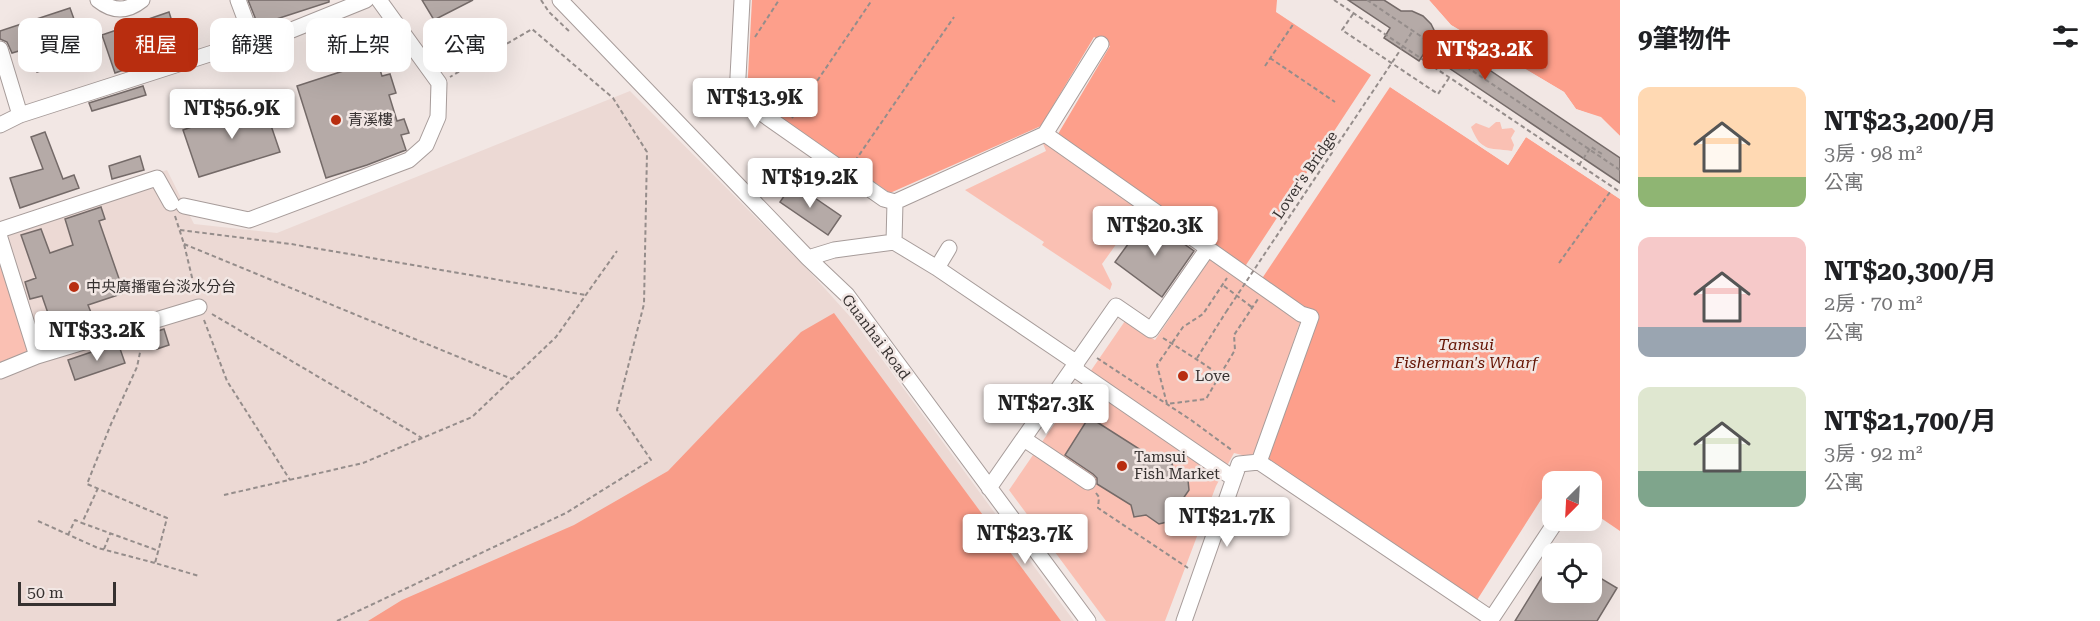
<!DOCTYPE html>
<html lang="zh-TW">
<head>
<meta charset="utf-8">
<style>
	body { margin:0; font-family:"Roboto Serif","Noto Sans TC",serif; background:#f2f2f2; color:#202124; height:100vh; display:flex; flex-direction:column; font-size:22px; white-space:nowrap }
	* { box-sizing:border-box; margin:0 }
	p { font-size:20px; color:#757577 }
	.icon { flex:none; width:33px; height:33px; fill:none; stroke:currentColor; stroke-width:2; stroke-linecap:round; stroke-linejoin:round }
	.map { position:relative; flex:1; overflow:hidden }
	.panel { display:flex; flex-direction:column; background:#fff; width:480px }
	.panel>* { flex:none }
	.guide { position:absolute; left:18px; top:18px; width:570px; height:54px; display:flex; gap:12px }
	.needle { width:39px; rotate:204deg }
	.controls { position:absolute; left:1542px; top:471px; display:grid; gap:12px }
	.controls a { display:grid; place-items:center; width:60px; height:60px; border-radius:12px; background:#fff; box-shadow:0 6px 24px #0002; font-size:30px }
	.scale { position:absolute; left:18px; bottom:15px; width:98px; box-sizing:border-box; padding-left:6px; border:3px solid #363130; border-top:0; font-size:16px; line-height:21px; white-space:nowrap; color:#363130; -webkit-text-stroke:4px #f2e7e4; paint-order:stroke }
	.price { position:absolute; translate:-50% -51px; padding:0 14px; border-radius:6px; background:#fff; color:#222; font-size:20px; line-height:39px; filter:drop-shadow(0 2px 3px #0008) }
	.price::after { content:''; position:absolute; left:50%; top:36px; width:18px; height:14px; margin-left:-9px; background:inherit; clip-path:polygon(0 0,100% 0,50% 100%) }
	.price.on { background:#b82d0f; color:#fff }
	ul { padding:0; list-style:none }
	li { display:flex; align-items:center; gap:18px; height:150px; padding:0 18px }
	li span { display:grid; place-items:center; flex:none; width:168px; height:120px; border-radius:12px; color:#555 }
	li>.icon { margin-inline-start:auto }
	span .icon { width:72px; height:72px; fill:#fffc; stroke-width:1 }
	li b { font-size:26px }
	h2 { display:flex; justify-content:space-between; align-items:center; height:72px; padding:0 18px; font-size:26px }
	.chip { padding:0 21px; border-radius:12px; background:#fff; box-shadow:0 6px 24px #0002; font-size:21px; line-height:54px }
	.chip.on { background:#b82d0f; color:#fff }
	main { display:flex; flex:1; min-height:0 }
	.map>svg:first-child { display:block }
	.built { fill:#ecd9d4 }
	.green { fill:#fac0b3 }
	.forest { fill:#f99c88 }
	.water { fill:#fd9f8b }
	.pier { fill:#f2e7e4 }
	.building { fill:#b5aaa7; stroke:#746a68; stroke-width:1.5 }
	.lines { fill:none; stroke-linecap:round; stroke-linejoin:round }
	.minor-casing { stroke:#a79c9a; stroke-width:17 }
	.path { stroke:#958d8b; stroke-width:2; stroke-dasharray:4.5 3; stroke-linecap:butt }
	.minor { stroke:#fff; stroke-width:15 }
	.path-bridge { stroke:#958d8b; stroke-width:2; stroke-dasharray:4.5 3; stroke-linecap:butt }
	.poi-dot { fill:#b82d0f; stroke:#f2e7e4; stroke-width:2 }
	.labels { text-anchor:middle; stroke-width:5; stroke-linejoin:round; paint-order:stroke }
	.poi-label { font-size:15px; fill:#363130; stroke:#f2e7e4; text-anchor:start }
	.street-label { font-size:15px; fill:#363130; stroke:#f2e7e4 }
	.water-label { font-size:16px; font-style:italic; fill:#651404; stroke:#f2e7e4 }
</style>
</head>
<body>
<main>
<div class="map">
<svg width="1620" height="621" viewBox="0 0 1620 621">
	<rect width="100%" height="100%" fill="#f2e7e4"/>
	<path class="built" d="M630 91 809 271 854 321 1074 621H0V221L167 170 194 224 277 233Z"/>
	<path class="green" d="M1496 122H1500L1502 129 1512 128 1515 131 1511 138 1514 145 1512 151C1487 147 1482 153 1471 127L1476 123 1489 128Z
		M1042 141 1047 142 1140 211 1102 264 1112 284 1110 290 1042 245 1044 242 965 190 1046 151Z
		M1210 259 1301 320 1254 458 1234 453 1216 486 1165 621H1106L1009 490 1125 321 1155 340Z
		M0 265 30 356 0 366Z"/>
	<path class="forest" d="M834 313 1061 621H368L402 600 574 525 668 471 801 332Z"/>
	<path class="water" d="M752 0H1277V12L1508 165 1526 137 1620 199V531L1592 512V482H1552V485L1551 484 1477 600 1263 458 1316 316 1058 134 1110 46 1094 37 1041 126 890 193 747 94Z
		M1429 0H1620V136L1601 118 1576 109 1564 92 1451 25Z"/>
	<path class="pier" d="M1277 0H1280L1279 10 1507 161 1524 135 1527 134 1620 195V199L1526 137 1508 165 1390 87 1261 280 1244 268 1371 75 1276 12Z
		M1426 0H1429L1451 25 1564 92 1576 109 1601 117 1620 136V139L1599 120 1574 112 1562 95 1449 27Z"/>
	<path class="building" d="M248 0H329V2L258 25Z
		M422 0H473L434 20Z
		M1348 0H1384L1401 11H1412L1423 16 1431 24 1436 34 1620 158V183L1425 52 1419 61 1384 38 1390 28Z
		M70 8 79 33 55 41 63 64 37 72 29 48 12 53 7 42 0 39V31Z
		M169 12 181 50 115 73 102 35Z
		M377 60 382 76 390 74 396 93 389 95 397 121 404 119 409 133 401 135 406 150 367 165 326 178 297 86Z
		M143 86 146 95 92 111 89 103Z
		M263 102 280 152 199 177 183 130Z
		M45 132 63 179 74 175 79 188 20 208 10 178 43 169 31 137Z
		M140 156 144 170 112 179 109 166Z
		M793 183 841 216 828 235 780 202Z
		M101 207 105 219 99 221 124 293 88 305 92 315 75 320 79 333 51 341 44 321 50 319 42 296 30 299 25 282 36 278 21 235 41 229 50 253 73 245 65 219Z
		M1147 218 1194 251 1162 297 1115 262Z
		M164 329 169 345 157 349 152 333Z
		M118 343 125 363 75 380 68 360Z
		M1089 417 1158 461 1171 460 1174 471 1188 480 1189 490 1167 522 1159 524 1146 515 1134 517 1131 505 1097 484V478L1093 474 1065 455Z
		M1552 561V592H1592V573L1617 588 1597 621H1515Z"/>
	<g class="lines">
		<g class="minor-casing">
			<path id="minor" d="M98 0C113 12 127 12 142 0
				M238 0 253 40
				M560 0 808 258 847 295 1088 621
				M742 0 737 96 884 199 895 202 1045 134 1101 44
				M0 49 20 115
				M0 125 20 115 253 40 272 38 366 0
				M1045 134 1301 314 1311 317 1259 462 1492 619
				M184 206 249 220 409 160 426 145 438 117 439 83 379 0
				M0 230 157 178 171 203
				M0 238 37 356
				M894 242 895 202
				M808 258 834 250 894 242 937 268 1077 363
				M937 268 949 248
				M1073 368 1233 478
				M0 371 37 356 199 307
				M1024 439 1088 482
				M989 488 1116 306 1151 330 1208 248
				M1184 621 1239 464 1259 462
				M1490 621 1557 520"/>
		</g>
		<path class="path" d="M541 0 549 12 571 33
			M1334 0 1620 192
			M1367 0 1620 170
			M1353 14 1342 30 1438 94 1449 78
			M755 37 779 0
			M1401 49 1412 32
			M1270 58 1335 102
			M1265 66 1294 23
			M792 118 872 0
			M855 161 954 17
			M1579 165 1591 147 1602 154 1600 157
			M175 216 184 244 196 294
			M180 230 291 244 586 295
			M184 244 512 379
			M1559 263 1610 192
			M1224 286 1253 308
			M212 314 422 438
			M204 320 227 381 290 480
			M143 338 137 367 111 424 87 484 167 518 155 563 199 576
			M1163 338C1182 350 1201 362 1220 375L1206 399 1167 404 1157 365 1183 327 1203 314 1227 278
			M1097 358 1191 420 1233 451
			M1197 358 1226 312
			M1220 375 1235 350 1234 335 1258 299
			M98 488 82 523 159 551
			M1096 493 1099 497 1098 508 1188 568
			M224 495 363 463 472 417 556 337 617 251
			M38 521 98 548 155 563
			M68 535 75 520 82 523
			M104 549 110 534
			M337 621 566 513 651 460 617 410 644 304 647 152 613 98 532 29 450 77"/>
		<use href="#minor" class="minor"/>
		<path class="path-bridge" d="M1226 312 1401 49"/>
	</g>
	<g class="poi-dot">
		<circle cx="336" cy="120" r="6"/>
		<circle cx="74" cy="287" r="6"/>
		<circle cx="1183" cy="376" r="6"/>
		<circle cx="1122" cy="466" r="6"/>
	</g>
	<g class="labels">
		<g class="poi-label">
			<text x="348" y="125">青溪樓</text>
			<text x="86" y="292">中央廣播電台淡水分台</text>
			<text x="1195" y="381">Love</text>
			<text x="1134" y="462">Tamsui<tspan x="1134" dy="17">Fish Market</tspan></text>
		</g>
		<g class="street-label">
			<text transform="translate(1305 175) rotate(-56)" y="5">Lover's Bridge</text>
			<text transform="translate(876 337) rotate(53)" y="5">Guanhai Road</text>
		</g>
		<g class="water-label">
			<text x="1466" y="350">Tamsui<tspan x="1466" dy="18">Fisherman's Wharf</tspan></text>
		</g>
	</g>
</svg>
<div class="controls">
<a><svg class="needle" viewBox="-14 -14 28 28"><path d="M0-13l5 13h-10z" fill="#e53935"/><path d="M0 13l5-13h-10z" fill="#757577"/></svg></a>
<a><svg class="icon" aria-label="locate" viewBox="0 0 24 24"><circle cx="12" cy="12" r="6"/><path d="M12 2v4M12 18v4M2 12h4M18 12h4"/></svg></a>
</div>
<div class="scale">50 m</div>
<b class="price on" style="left:1485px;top:81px">NT$23.2K</b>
<b class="price" style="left:755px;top:129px">NT$13.9K</b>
<b class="price" style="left:232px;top:140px">NT$56.9K</b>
<b class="price" style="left:810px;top:209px">NT$19.2K</b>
<b class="price" style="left:1155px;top:257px">NT$20.3K</b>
<b class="price" style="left:97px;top:362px">NT$33.2K</b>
<b class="price" style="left:1046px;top:435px">NT$27.3K</b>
<b class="price" style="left:1227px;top:548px">NT$21.7K</b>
<b class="price" style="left:1025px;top:565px">NT$23.7K</b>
<div class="guide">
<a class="chip">買屋</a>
<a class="chip on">租屋</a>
<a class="chip">篩選</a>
<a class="chip">新上架</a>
<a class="chip">公寓</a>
</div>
</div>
<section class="panel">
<h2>9筆物件<svg class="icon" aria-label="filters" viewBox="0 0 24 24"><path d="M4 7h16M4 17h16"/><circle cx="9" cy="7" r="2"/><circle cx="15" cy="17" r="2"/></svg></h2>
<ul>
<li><span style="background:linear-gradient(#ffd9b3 75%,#8fb573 0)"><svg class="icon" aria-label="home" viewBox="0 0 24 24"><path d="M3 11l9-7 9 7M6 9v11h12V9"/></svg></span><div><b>NT$23,200/月</b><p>3房 · 98 m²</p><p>公寓</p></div></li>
<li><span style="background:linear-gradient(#f6c9c9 75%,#9aa5b1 0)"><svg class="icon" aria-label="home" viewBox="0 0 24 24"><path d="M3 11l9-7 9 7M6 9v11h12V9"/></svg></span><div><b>NT$20,300/月</b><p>2房 · 70 m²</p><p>公寓</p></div></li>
<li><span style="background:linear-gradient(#dfe7d0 70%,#7fa58c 0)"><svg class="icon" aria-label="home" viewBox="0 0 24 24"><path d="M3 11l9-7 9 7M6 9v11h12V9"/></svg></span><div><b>NT$21,700/月</b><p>3房 · 92 m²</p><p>公寓</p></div></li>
</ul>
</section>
</main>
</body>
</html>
